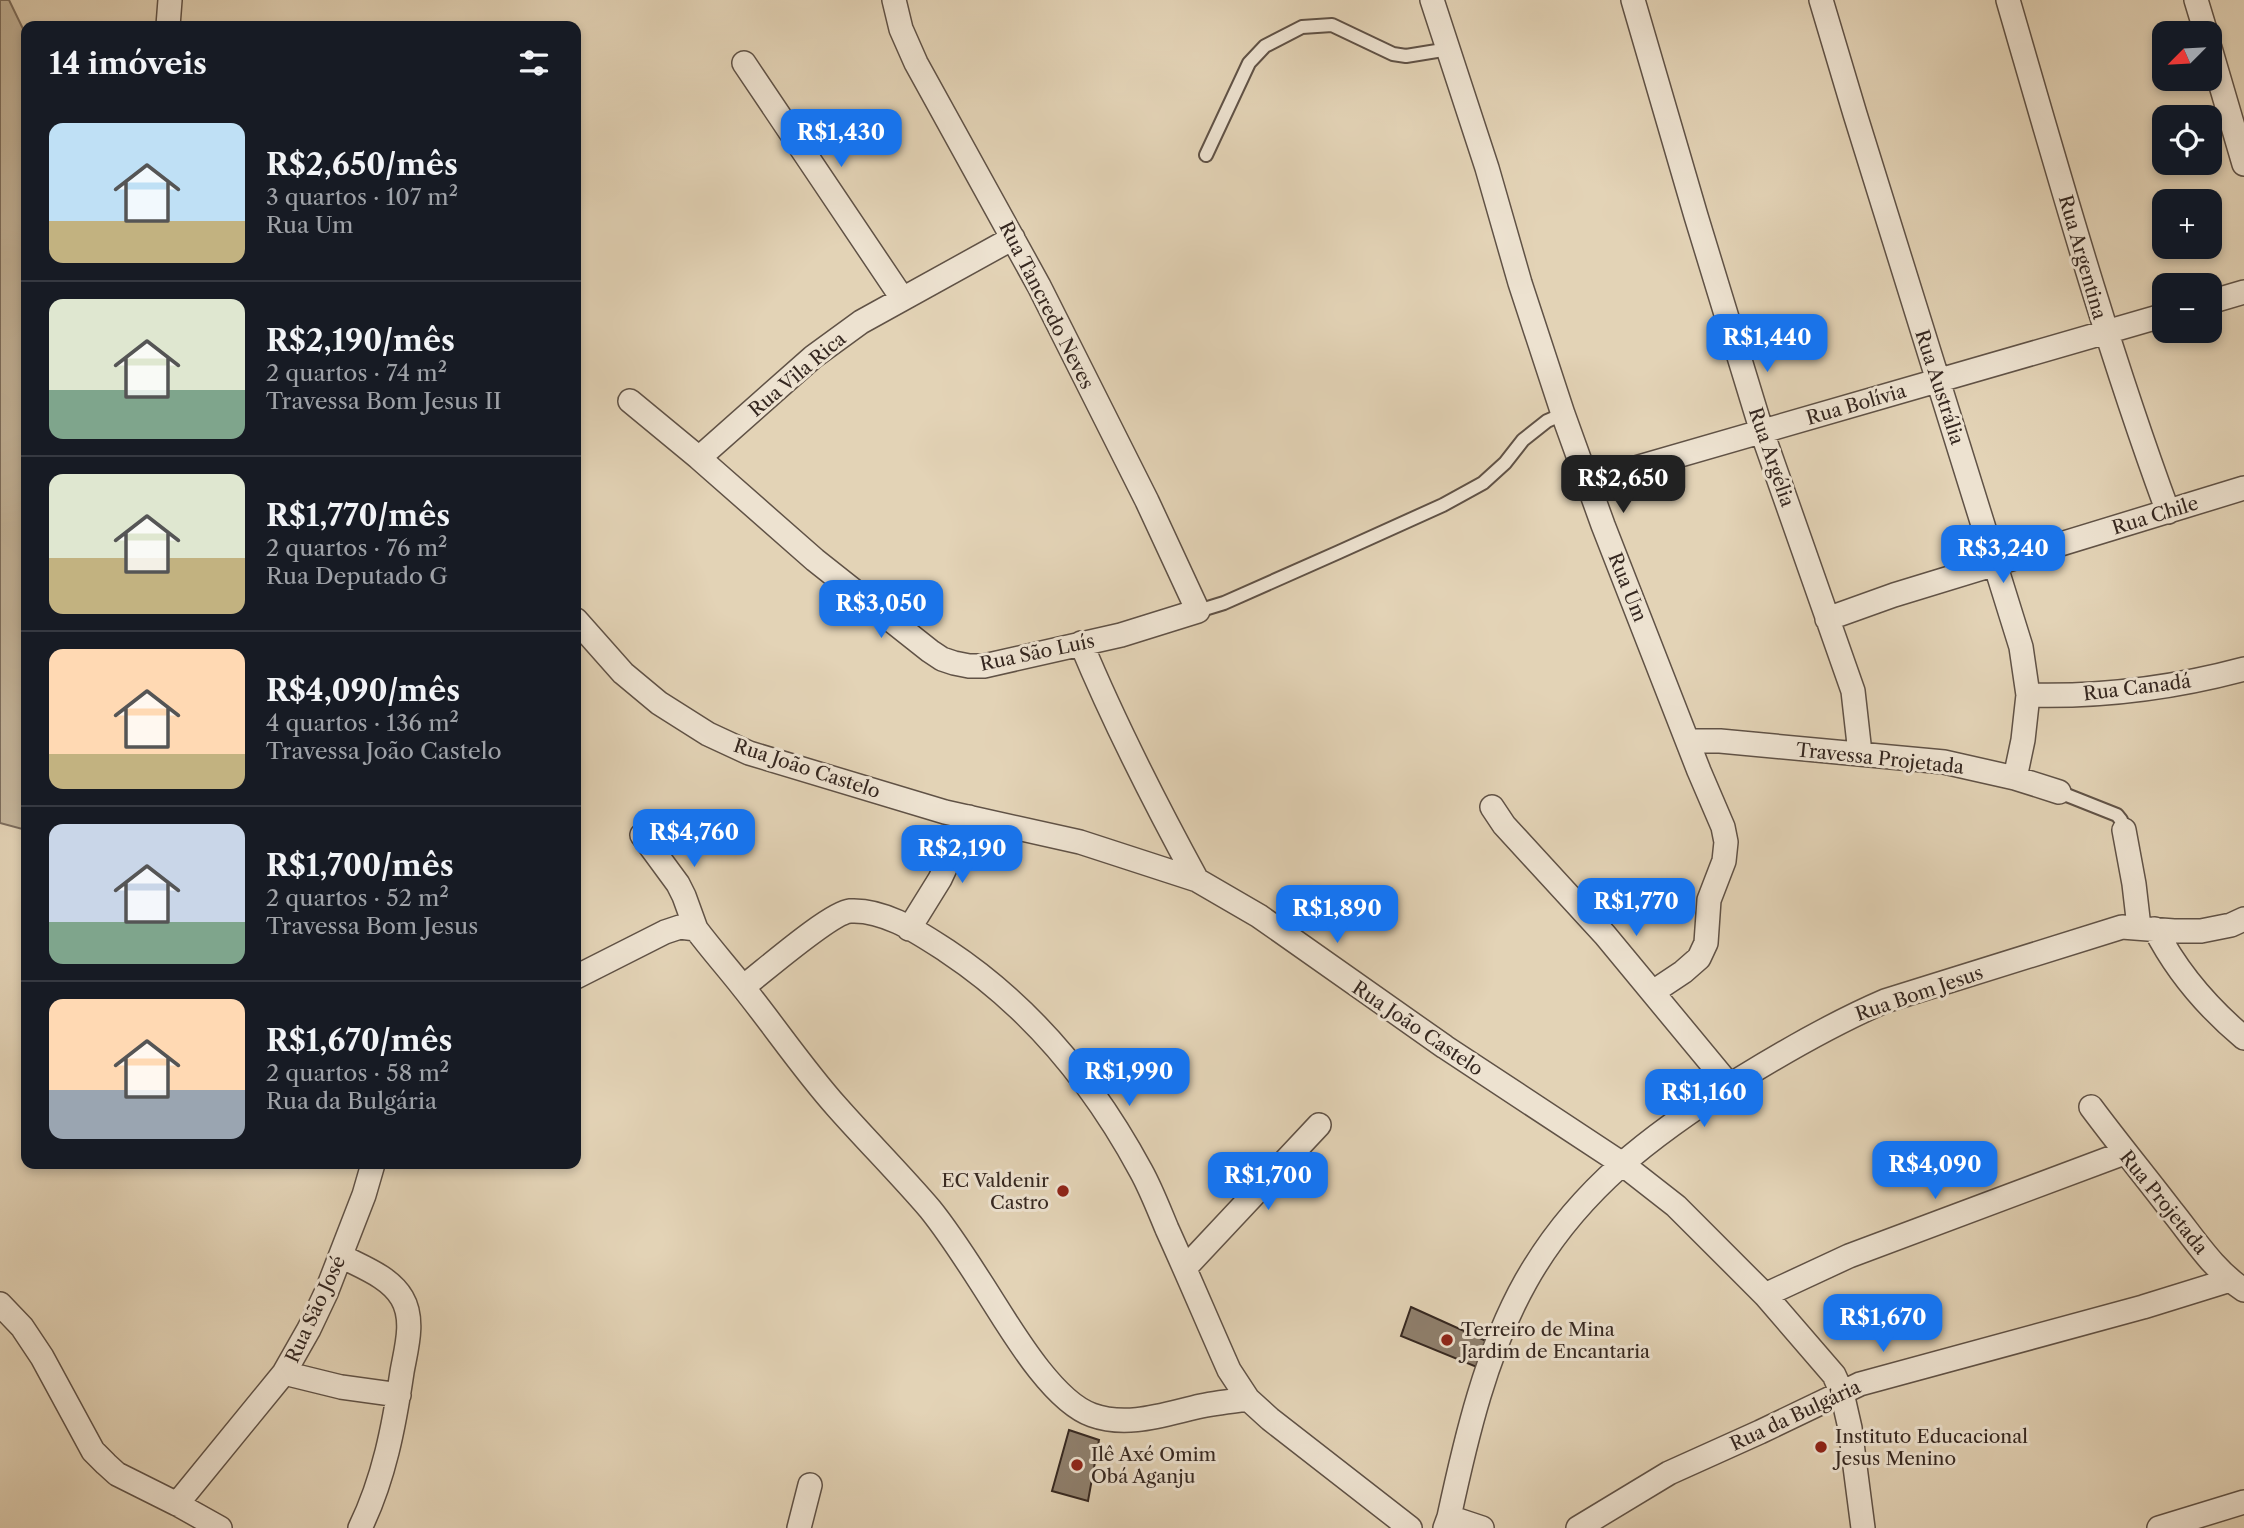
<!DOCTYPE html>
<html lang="pt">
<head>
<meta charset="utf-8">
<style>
	body { margin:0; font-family:"Libre Caslon Text",serif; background:#20242c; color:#f1f3f6; height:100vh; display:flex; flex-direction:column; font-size:26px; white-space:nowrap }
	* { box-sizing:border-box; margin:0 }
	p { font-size:23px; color:#9ea1a6 }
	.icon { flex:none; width:38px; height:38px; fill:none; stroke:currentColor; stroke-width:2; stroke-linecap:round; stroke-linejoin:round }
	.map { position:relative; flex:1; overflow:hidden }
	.side { position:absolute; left:21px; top:21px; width:560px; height:1148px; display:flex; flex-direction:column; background:#171b24; border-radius:14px; box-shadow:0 4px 10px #0003 }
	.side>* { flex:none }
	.needle { width:46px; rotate:246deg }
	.tools { position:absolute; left:2152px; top:21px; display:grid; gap:14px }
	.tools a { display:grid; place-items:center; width:70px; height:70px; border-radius:14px; background:#171b24; box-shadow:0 4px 10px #0003; font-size:35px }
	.price { position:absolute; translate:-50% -60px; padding:0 16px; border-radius:14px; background:#1a73e8; color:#fff; font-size:23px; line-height:46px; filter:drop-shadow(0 2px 4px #0008) }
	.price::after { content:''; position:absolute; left:50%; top:42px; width:21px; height:16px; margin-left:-10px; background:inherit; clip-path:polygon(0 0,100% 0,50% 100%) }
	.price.on { background:#222; color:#fff }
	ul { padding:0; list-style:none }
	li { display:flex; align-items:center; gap:21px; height:175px; padding:0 28px }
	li+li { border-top:2px solid #363941 }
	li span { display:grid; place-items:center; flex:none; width:196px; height:140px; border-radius:14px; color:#555 }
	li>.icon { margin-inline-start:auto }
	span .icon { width:84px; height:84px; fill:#fffc; stroke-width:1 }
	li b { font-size:30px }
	h2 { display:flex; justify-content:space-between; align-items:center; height:84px; padding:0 28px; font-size:30px }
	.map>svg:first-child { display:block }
	.green { fill:#c5b69c; stroke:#7d6e5e; stroke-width:2 }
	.building { fill:#8f806e; stroke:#352720; stroke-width:2 }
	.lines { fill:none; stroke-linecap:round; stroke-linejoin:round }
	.lane-casing { stroke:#605246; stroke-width:16 }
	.street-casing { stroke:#605246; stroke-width:26 }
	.lane { stroke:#ede2d0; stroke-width:12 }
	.street { stroke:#ede2d0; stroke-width:23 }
	.poi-dot { fill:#8f2418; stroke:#ede2d0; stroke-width:2.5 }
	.labels { text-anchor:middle; stroke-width:6; stroke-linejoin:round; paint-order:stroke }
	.street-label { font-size:19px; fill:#352720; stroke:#ede2d0 }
	.poi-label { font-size:19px; fill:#352720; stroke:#ede2d0; text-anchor:start }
</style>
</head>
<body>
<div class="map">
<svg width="2244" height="1528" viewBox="0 0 2244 1528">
	<rect width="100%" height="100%" fill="#e3d3b6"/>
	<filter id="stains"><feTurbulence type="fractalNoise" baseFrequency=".00286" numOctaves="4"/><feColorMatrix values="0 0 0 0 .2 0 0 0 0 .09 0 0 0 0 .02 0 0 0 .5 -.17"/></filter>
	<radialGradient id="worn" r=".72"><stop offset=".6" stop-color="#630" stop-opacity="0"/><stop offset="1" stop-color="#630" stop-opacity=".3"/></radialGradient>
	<path class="green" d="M0 0H9L26 35V830L0 823Z"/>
	<path class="building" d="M1411 1307 1493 1344 1484 1370 1401 1336Z
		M1069 1430 1099 1440 1088 1501 1052 1491Z"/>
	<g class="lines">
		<g class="lane-casing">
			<path id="lane" d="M1206 155 1249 63 1265 46 1302 27 1332 25 1393 54 1406 56 1449 49
				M1198 611 1224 603 1339 552 1443 505 1483 483 1505 463 1523 440 1547 421 1563 414
				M2059 792 2117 815 2121 820 2124 830"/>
		</g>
		<g class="street-casing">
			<path id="street" d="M1432 0 1487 168 1520 283 1563 414 1603 525 1699 771 1723 827 1726 842 1724 861 1709 900 1706 943 1699 958 1683 972 1653 992
				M1633 0 1696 216 1762 432 1853 691 1860 753
				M1821 0 1855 114 2021 647 2028 695 2023 740 2015 778
				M2008 0C2058 172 2106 344 2168 512
				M2196 0 2206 33
				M168 26 170 0
				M2210 48 2244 164
				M744 63 902 298
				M2210 302 2244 292
				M630 401 699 458 815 560 930 651 942 659 954 663 969 666H984L1121 635 1198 611 1147 501 1039 286 916 63 901 29 894 0
				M699 458 813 357 861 322 1013 238
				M1587 482 2165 315
				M1827 619 1894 595 2244 488
				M576 620 623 673 659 703 708 734 749 753 945 812 1080 842 1197 880 1259 916 1445 1047 1621 1163 1676 1206 1765 1295 1834 1375 1842 1393 1850 1428 1863 1528
				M1081 643C1115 725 1155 803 1197 880
				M2028 695C2101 697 2173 688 2244 669
				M1689 741H1720L1944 762 2015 778 2059 792
				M1492 807 1504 825 1605 935 1730 1086
				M2124 830 2134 884 2139 927
				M642 835 678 884 684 896 696 929
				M909 929 940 879 969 817
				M2155 929C2177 972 2207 1007 2244 1038
				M576 977 665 932 680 927 696 929C711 949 727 967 742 986 775 1027 803 1069 837 1107 868 1142 900 1174 930 1209 951 1235 969 1264 987 1292 1010 1328 1052 1401 1092 1415 1128 1428 1165 1414 1201 1406 1216 1403 1232 1401 1248 1399
				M743 987C763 972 830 913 850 911 885 909 919 933 947 951 1030 1006 1094 1084 1141 1171 1151 1189 1159 1210 1167 1229 1188 1275 1208 1323 1229 1370L1248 1399 1270 1419 1410 1528
				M2091 1107C2117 1142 2145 1176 2171 1210 2193 1237 2214 1271 2244 1290
				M341 1256C362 1267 390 1277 402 1298 415 1320 406 1349 402 1372 394 1426 384 1479 360 1528
				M1185 1268 1319 1125
				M1765 1295 1849 1256 2124 1153
				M0 1304 22 1327 42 1357 93 1451 106 1464 117 1474 177 1504 220 1528
				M284 1373 341 1387 399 1395
				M177 1504 284 1373 309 1329 326 1293 364 1195 373 1164
				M1449 1517 1482 1528
				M799 1528 810 1485
				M1445 1528 1449 1517C1466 1438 1486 1352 1526 1281 1578 1189 1653 1134 1740 1079 1787 1050 1834 1023 1885 1001L2122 927 2174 931H2201L2231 925 2244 919
				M1578 1528 1669 1473 1760 1432 1860 1384 2143 1307 2230 1280
				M2159 1528 2244 1502"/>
		</g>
		<use href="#lane" class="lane"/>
		<use href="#street" class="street"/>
	</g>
	<g class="poi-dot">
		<circle cx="1063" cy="1191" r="7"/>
		<circle cx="1447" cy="1340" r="7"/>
		<circle cx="1821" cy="1447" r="7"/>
		<circle cx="1077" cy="1465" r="7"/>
	</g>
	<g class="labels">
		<g class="street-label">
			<text transform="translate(2083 257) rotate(74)" y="7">Rua Argentina</text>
			<text transform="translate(1047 305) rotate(63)" y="7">Rua Tancredo Neves</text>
			<text transform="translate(797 374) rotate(-40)" y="7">Rua Vila Rica</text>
			<text transform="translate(1940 387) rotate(72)" y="7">Rua Austrália</text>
			<text transform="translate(1856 404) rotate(-16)" y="7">Rua Bolívia</text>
			<text transform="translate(1772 457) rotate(71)" y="7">Rua Argélia</text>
			<text transform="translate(2155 515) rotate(-17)" y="7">Rua Chile</text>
			<text transform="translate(1628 587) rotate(68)" y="7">Rua Um</text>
			<text transform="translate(1037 652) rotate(-12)" y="7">Rua São Luís</text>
			<text transform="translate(2137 687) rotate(-7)" y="7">Rua Canadá</text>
			<text transform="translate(1880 758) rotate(6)" y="7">Travessa Projetada</text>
			<text transform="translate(807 768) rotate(18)" y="7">Rua João Castelo</text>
			<text transform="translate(1919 993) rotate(-19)" y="7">Rua Bom Jesus</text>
			<text transform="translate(1418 1028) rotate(34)" y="7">Rua João Castelo</text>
			<text transform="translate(2164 1202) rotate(51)" y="7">Rua Projetada</text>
			<text transform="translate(315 1309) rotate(-65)" y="7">Rua São José</text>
			<text transform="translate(1795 1415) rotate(-25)" y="7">Rua da Bulgária</text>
		</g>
		<g class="poi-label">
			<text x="1049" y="1187" text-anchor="end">EC Valdenir<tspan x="1049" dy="22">Castro</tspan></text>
			<text x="1461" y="1336">Terreiro de Mina<tspan x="1461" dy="22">Jardim de Encantaria</tspan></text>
			<text x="1835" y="1443">Instituto Educacional<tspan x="1835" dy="22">Jesus Menino</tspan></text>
			<text x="1091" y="1461">Ilê Axé Omim<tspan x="1091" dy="22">Obá Aganju</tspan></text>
		</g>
	</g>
	<rect width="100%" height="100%" filter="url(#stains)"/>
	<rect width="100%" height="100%" fill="url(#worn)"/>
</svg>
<div class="tools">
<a><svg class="needle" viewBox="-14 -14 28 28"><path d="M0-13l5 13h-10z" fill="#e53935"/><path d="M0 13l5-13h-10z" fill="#9ea1a6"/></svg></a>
<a><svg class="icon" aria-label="locate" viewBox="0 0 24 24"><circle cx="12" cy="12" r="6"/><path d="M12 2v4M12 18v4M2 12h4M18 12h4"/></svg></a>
<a>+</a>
<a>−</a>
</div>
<b class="price" style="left:841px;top:169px">R$1,430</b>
<b class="price" style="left:1767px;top:374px">R$1,440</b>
<b class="price on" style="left:1623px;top:515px">R$2,650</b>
<b class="price" style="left:2003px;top:585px">R$3,240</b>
<b class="price" style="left:881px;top:640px">R$3,050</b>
<b class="price" style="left:694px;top:869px">R$4,760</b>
<b class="price" style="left:962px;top:885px">R$2,190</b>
<b class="price" style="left:1636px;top:938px">R$1,770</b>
<b class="price" style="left:1337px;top:945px">R$1,890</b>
<b class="price" style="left:1129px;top:1108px">R$1,990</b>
<b class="price" style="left:1704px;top:1129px">R$1,160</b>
<b class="price" style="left:1935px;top:1201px">R$4,090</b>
<b class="price" style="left:1268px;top:1212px">R$1,700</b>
<b class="price" style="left:1883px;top:1354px">R$1,670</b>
<section class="side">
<h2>14 imóveis<svg class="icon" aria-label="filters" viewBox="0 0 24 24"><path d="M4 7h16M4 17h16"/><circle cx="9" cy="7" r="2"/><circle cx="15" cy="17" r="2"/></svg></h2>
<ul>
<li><span style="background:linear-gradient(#bfe0f5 70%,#c2b280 0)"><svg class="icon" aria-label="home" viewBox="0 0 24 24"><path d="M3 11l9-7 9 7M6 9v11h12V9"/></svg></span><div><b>R$2,650/mês</b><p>3 quartos · 107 m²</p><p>Rua Um</p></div></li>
<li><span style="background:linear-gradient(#dfe7d0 65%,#7fa58c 0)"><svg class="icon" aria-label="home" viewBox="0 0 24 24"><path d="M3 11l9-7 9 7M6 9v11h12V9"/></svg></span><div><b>R$2,190/mês</b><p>2 quartos · 74 m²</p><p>Travessa Bom Jesus II</p></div></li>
<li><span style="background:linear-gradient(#dfe7d0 60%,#c2b280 0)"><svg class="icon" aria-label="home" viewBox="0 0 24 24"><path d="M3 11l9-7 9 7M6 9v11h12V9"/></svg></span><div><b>R$1,770/mês</b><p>2 quartos · 76 m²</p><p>Rua Deputado G</p></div></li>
<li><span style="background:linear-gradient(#ffd9b3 75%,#c2b280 0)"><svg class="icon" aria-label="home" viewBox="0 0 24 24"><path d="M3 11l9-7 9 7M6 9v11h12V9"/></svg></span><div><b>R$4,090/mês</b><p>4 quartos · 136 m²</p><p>Travessa João Castelo</p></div></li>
<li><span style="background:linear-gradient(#c9d6e8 70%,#7fa58c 0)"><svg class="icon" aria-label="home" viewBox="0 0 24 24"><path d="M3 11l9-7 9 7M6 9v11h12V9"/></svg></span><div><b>R$1,700/mês</b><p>2 quartos · 52 m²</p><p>Travessa Bom Jesus</p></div></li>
<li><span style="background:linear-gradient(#ffd9b3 65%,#9aa5b1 0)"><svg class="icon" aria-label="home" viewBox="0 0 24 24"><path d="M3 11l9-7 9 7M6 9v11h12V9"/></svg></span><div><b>R$1,670/mês</b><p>2 quartos · 58 m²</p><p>Rua da Bulgária</p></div></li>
</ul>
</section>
</div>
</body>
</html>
